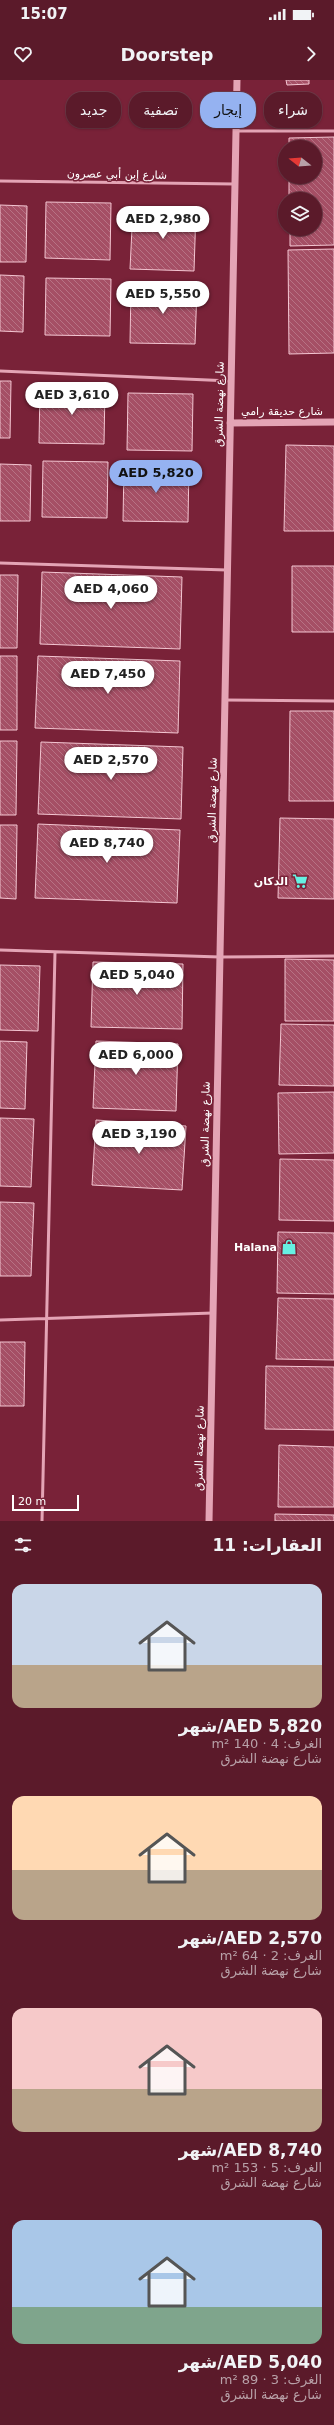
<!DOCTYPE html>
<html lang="ar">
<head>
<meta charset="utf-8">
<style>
	body { margin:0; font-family:"DejaVu Sans",Vazirmatn,sans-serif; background:#612332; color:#f1f3f6; direction:rtl; height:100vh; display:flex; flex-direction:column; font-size:15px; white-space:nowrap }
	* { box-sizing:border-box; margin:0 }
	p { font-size:13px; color:#b8a1a8 }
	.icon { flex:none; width:22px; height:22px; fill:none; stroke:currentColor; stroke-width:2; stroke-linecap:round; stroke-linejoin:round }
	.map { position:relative; height:1441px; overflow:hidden; direction:ltr }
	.details { display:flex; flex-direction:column; background:#5b1a2a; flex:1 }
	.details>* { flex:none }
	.banner { position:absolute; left:12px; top:12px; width:310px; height:36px; direction:rtl; display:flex; gap:8px }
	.needle { width:26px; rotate:287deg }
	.tools { position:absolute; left:278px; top:60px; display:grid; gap:8px }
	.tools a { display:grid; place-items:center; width:44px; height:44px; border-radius:50%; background:#5b1a2a; box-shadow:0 1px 3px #0004,0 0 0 1px #703847; font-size:20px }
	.scale { position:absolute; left:12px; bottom:10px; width:67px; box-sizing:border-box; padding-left:4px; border:2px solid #fff; border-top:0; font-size:11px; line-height:14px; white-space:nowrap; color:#fff; -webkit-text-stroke:3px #792238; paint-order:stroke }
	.price { position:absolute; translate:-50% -34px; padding:0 9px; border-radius:14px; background:#fff; color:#222; font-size:13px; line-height:26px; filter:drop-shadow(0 1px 2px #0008) }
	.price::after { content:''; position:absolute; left:50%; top:24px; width:12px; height:9px; margin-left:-6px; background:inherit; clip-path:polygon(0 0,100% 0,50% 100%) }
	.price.on { background:#95b2f1; color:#111 }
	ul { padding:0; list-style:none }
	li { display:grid; align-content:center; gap:8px; height:212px; padding:0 12px }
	li span { display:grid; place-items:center; height:124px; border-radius:12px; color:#555 }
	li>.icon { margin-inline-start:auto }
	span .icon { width:72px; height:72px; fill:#fffc; stroke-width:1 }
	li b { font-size:17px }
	h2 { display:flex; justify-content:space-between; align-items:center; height:48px; padding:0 12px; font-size:17px }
	.chip { padding:0 14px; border-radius:16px; background:#5b1a2a; box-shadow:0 1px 3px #0004,0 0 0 1px #703847; font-size:14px; line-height:36px }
	.chip.on { background:#95b2f1; color:#111 }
	.status { display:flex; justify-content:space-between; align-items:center; height:28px; padding:0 20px; background:#5b1a2a; direction:ltr }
	.status svg { height:11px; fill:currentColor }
	header { display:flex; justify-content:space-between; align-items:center; height:52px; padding:0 12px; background:#5b1a2a; font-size:18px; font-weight:700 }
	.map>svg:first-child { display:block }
	.building { fill:url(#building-back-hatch); stroke:#f4c6d2 }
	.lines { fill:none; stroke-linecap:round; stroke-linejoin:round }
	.service { stroke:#e4a4b5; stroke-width:3 }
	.tertiary { stroke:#e4a4b5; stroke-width:7 }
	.labels { text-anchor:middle; stroke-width:3; stroke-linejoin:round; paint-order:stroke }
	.street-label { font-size:11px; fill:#fff; stroke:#792238 }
	.poi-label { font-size:11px; font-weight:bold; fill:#fff; stroke:#792238; text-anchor:end }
</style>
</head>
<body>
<div class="status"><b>15:07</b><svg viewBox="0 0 49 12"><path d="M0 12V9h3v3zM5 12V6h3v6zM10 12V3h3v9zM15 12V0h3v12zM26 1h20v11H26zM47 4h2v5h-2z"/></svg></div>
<header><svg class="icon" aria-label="forward" viewBox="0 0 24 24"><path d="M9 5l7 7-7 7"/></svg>Doorstep<svg class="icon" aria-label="heart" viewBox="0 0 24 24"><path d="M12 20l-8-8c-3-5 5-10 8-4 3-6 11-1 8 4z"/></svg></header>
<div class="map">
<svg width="334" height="1441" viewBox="0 0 334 1441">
	<defs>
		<pattern id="building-back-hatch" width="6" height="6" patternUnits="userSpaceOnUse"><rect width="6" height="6" fill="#a54f65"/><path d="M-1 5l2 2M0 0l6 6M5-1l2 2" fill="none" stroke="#b77284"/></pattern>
	</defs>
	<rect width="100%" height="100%" fill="#792238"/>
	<path class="building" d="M286 0H309V4L287 5Z
		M334 57V165L290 166V149H315V119H289V97H315V67H289V58Z
		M46 122 111 123 110 180 45 178Z
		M0 125 27 126 26 182H0Z
		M133 128 196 130 194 191 130 189Z
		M334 169V273L289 274 288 170Z
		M0 195 24 196 23 252 0 251Z
		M46 198 111 199 110 256 45 255Z
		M131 207 197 208 195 264 130 263Z
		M0 301H11L10 358H0Z
		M40 307 105 308 104 364 39 363Z
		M128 313 193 314 192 371 127 370Z
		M286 365 334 366V451H284Z
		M43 381 108 382 107 438 42 437Z
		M0 384 31 385 30 441H0Z
		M124 385 189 386 188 442 123 441Z
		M292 486H334V552H292Z
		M42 492 182 497 180 569 40 564Z
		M0 495H18L17 568H0Z
		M0 576H17V650H0Z
		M38 576 180 581 178 653 35 648Z
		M290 631H334V721H289Z
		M0 661H17L16 735H0Z
		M41 662 183 667 181 739 38 734Z
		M280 738 334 739V819L278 818Z
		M38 744 180 750 177 823 35 818Z
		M0 745H17L16 819 0 818Z
		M285 879 334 880V941H285Z
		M93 882 183 884 182 949 91 947Z
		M0 885 40 886 38 951 0 950Z
		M281 944 334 945V1006L279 1005Z
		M0 961 27 962 25 1029 0 1028Z
		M96 961 178 964 176 1031 93 1028Z
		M334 1012V1073L279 1074 278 1013Z
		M0 1038 34 1039 31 1107 0 1106Z
		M96 1040 186 1046 182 1110 92 1105Z
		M280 1079 334 1080V1141L279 1140Z
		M0 1122 34 1123 31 1196H0Z
		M278 1152 334 1153V1214L277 1213Z
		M278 1218 334 1219V1280L276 1279Z
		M0 1262H25L24 1326H0Z
		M266 1286 334 1287V1350L265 1349Z
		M279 1365 334 1367V1427H278Z
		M275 1434 334 1435V1441H275Z"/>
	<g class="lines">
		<path class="service" d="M236 51H334
			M0 101 234 104
			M0 291 231 301
			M0 483 227 490
			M225 620 334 621
			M0 870 220 877 334 876
			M0 1240 213 1233
			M42 1441 55 872"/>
		<path class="tertiary" d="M230 343 334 342
			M209 1441 237 0"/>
	</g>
	<defs>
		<g id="supermarket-bare" transform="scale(1.2)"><path d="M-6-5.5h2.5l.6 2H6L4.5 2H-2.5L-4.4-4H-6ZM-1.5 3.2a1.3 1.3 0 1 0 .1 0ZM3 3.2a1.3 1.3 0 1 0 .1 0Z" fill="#66f0e2" stroke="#792238" stroke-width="2.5" paint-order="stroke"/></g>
		<g id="shop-bare" transform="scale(1.2)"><path d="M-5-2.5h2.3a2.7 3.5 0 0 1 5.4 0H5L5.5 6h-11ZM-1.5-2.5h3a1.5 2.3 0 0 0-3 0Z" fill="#66f0e2" stroke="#792238" stroke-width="2.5" paint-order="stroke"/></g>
	</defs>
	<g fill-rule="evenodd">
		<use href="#supermarket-bare" x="300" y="801"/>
		<use href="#shop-bare" x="289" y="1167"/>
	</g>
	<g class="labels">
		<g class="street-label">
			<text transform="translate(117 94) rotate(1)" y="4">شارع إبن أبي عصرون</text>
			<text transform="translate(219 324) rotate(-89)" y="4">شارع نهضة الشرق</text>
			<text x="282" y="335">شارع حديقة رامي</text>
			<text transform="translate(212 720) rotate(-89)" y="4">شارع نهضة الشرق</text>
			<text transform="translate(205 1044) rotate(-89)" y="4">شارع نهضة الشرق</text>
			<text transform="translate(199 1368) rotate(-89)" y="4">شارع نهضة الشرق</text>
		</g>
		<g class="poi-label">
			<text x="288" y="805">الدكان</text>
			<text x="277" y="1171">Halana</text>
		</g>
	</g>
</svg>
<div class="tools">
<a><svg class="needle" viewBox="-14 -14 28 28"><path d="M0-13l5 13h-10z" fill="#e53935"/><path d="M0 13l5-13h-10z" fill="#b8a1a8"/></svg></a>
<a><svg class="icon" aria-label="layers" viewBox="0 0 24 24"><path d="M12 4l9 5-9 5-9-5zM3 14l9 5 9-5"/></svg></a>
</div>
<div class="scale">20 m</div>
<b class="price" style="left:163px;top:160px">AED 2,980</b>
<b class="price" style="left:163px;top:235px">AED 5,550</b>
<b class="price" style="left:72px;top:336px">AED 3,610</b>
<b class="price on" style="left:156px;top:414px">AED 5,820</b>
<b class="price" style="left:111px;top:530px">AED 4,060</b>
<b class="price" style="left:108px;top:615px">AED 7,450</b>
<b class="price" style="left:111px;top:701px">AED 2,570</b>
<b class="price" style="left:107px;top:784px">AED 8,740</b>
<b class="price" style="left:137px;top:916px">AED 5,040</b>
<b class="price" style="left:136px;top:996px">AED 6,000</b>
<b class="price" style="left:139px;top:1075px">AED 3,190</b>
<div class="banner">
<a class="chip">شراء</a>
<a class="chip on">إيجار</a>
<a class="chip">تصفية</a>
<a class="chip">جديد</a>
</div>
</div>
<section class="details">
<h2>العقارات: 11<svg class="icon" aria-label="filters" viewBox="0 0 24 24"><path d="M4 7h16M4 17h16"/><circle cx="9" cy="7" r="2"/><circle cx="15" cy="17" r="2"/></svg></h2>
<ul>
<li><span style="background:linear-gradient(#c9d6e8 65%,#b9a48a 0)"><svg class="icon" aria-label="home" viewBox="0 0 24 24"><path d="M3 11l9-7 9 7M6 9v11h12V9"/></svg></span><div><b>AED 5,820/شهر</b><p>الغرف: 4 · 140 m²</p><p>شارع نهضة الشرق</p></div></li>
<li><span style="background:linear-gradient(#ffd9b3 60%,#b9a48a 0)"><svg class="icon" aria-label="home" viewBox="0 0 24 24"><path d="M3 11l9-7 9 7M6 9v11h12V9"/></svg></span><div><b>AED 2,570/شهر</b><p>الغرف: 2 · 64 m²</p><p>شارع نهضة الشرق</p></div></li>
<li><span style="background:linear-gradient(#f6c9c9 65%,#b9a48a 0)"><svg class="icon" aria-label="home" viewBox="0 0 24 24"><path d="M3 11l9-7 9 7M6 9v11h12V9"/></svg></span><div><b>AED 8,740/شهر</b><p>الغرف: 5 · 153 m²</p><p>شارع نهضة الشرق</p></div></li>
<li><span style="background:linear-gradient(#a9c7e8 70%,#7fa58c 0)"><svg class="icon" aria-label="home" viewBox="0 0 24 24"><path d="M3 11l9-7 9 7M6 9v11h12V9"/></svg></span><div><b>AED 5,040/شهر</b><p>الغرف: 3 · 89 m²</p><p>شارع نهضة الشرق</p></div></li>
</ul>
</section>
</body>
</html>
